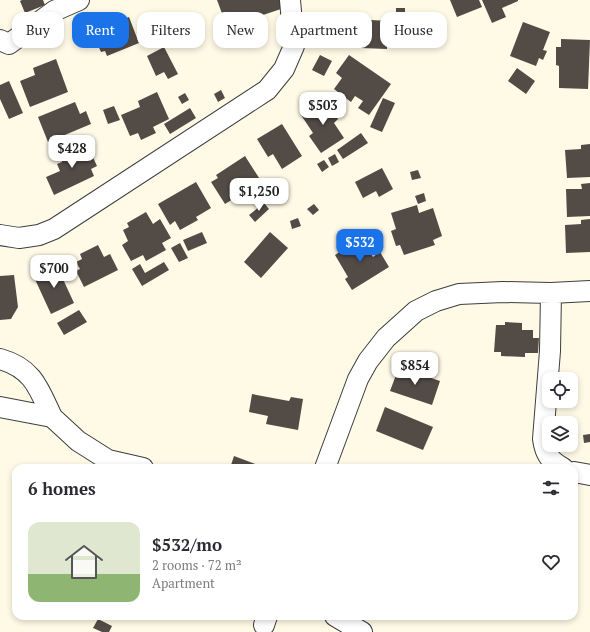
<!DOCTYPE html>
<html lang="en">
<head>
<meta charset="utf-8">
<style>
	body { margin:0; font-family:"PT Serif",serif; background:#f2f2f3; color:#2b2b33; height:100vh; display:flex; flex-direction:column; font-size:15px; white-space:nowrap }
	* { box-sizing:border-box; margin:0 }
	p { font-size:13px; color:#7c7c81 }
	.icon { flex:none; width:22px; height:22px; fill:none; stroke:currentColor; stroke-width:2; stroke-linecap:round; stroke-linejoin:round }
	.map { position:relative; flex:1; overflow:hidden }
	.side { position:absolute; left:12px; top:464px; width:566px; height:156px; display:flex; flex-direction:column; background:#fff; border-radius:12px; box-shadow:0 2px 6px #0003 }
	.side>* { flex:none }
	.hud { position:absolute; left:12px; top:12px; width:566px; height:36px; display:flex; gap:8px }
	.tools { position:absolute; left:542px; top:372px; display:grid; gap:8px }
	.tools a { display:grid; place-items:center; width:36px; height:36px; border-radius:8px; background:#fff; box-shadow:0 2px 6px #0003; font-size:20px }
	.price { position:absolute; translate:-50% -34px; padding:0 9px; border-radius:8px; background:#fff; color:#222; font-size:13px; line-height:26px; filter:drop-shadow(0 1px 2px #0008) }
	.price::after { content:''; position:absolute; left:50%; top:24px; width:12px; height:9px; margin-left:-6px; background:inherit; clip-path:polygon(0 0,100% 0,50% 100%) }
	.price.selected { background:#1a73e8; color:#fff }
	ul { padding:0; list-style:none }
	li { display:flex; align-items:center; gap:12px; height:100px; padding:0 16px }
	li+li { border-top:1px solid #e1e1e2 }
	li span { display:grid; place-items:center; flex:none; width:112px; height:80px; border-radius:12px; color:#555 }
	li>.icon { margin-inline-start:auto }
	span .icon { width:48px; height:48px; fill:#fffc; stroke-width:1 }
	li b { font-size:17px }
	h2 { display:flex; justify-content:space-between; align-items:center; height:48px; padding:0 16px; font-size:17px }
	.chip { padding:0 14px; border-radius:12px; background:#fff; box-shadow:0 2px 6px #0003; font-size:14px; line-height:36px }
	.chip.selected { background:#1a73e8; color:#fff }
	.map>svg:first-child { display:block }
	.building { fill:#534b46 }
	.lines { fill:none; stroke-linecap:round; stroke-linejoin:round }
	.street-casing { stroke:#3d3d3d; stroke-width:22 }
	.street { stroke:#fff; stroke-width:20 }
</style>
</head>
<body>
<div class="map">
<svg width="590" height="632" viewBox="0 0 590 632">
	<rect width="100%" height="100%" fill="#fffae6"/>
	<path class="building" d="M22 0H43L45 5 25 13 20 1Z
		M217 0H282L284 8 227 27Z
		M450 0H479L482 7 457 17Z
		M482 0H518V1L502 8 506 17 492 23Z
		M396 8H405V16L396 17Z
		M129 17 139 43 107 56 105 51 101 52 96 41 112 35 109 29 117 26V22Z
		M411 17V26H402V18Z
		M353 19 389 21V25L396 26 395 44H387V49L361 48V41H352Z
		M523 22 550 32 543 50 547 51 543 60 539 58 536 66 510 56Z
		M561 39 590 40 588 89 559 88V66L556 65V47H561Z
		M164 47 178 74 168 79 164 72 156 76 147 56Z
		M320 55 332 61 324 76 312 70Z
		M349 55 391 84 369 115 358 108 363 101 355 96 351 102 334 89 342 78 336 73Z
		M56 59 68 92 30 107 20 81 35 75 33 68Z
		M517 68 535 81 526 94 508 81Z
		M9 81 23 113 9 119 0 99V85Z
		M221 90 225 98 218 102 214 94Z
		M157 92 169 119 153 127 156 133 141 140 138 133 130 136 121 115 140 107 138 101Z
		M185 93 189 100 182 104 178 97Z
		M383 98 395 103 382 132 370 127Z
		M325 99 338 119 334 123 344 138 321 153 309 136 313 133 301 115Z
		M75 102 80 114 86 111 91 124 48 142 38 117Z
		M114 106 120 120 108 124 103 110Z
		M190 108 196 118 170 134 164 124Z
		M282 124 302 156 282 169 273 154 268 157 257 139Z
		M361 133 368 143 343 159 337 150Z
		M82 144 86 153 90 151 97 166 91 169 94 176 54 195 46 177 60 171 57 164 62 162 59 154Z
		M590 144V177L567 178 565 150 581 149V145Z
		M335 154 339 162 332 166 328 158Z
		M245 156 261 181 225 204 211 182 218 178 216 175Z
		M324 160 329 167 322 172 317 164Z
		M382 168 393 189 379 197 376 191 363 198 355 182Z
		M418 170 421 178 412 180 410 172Z
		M196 182 211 208 196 217 198 220 180 230 175 221 170 225 158 204Z
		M590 183V216L567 217 566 189H582L581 184Z
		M424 193 426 201 418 204 415 196Z
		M264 203 269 209 255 222 249 215Z
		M314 204 319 210 313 215 307 209Z
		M417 205 419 213 433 208 442 236 433 240 435 245 404 255 400 245 396 246 391 231 396 229 391 213Z
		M146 212 153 224 160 219 171 238 162 243 166 250 146 261 143 255 131 261 122 245 128 241 123 230 129 227 127 223Z
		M298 218 301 226 292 229 290 221Z
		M590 219V252L566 253 565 225 581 224V220Z
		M202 232 207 243 188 251 183 240Z
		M270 232 288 248 261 278 244 262Z
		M359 235 373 257 380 252 389 267 352 290 345 279 348 277 335 255 347 247 346 244Z
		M180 243 188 258 179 262 171 248Z
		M98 245 104 257 110 254 118 270 84 287 76 271 80 269 76 262 82 259 80 254Z
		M164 262 169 270 142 286 132 269 140 264 145 273Z
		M56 264 74 303 51 314 33 275Z
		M14 275 18 307 11 319 0 320V276Z
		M79 310 87 322 64 335 57 323Z
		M505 322 522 323V330H533V338H539L538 353H525V357L501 356V352H494L496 325H505Z
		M399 367 440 381 432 405 390 391Z
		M252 394 289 401 291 397 303 399 298 430 266 424 268 416 249 412Z
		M385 407 433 427 423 450 376 431Z
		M590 434V442L584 443 583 435Z
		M234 456 266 468H230Z
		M98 619 112 626 109 632H102L93 628Z"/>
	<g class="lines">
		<g class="street-casing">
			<path id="street" d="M0 40 9 44 54 11 79 0
				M0 235 19 238 39 235 54 229 267 90 284 69 294 46 290 0
				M551 293 550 351 543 439C545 454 550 461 563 468
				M0 359C33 368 39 389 52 417
				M0 407 52 417 78 441 108 460 143 468
				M325 468 358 379 368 361 386 338 416 311 436 301 459 294 503 292 551 293 590 291
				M574 472 590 475
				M335 616 362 632
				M264 625 267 616"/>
		</g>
		<use href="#street" class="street"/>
	</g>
</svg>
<div class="tools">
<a><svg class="icon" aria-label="locate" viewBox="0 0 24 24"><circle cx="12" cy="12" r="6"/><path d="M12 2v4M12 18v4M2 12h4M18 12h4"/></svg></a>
<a><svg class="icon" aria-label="layers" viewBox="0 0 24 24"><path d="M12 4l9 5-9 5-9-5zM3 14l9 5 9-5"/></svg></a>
</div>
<b class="price" style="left:323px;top:126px">$503</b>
<b class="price" style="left:72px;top:169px">$428</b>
<b class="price" style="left:259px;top:212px">$1,250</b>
<b class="price selected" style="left:360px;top:263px">$532</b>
<b class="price" style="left:54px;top:289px">$700</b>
<b class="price" style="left:415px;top:386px">$854</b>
<div class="hud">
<a class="chip">Buy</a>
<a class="chip selected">Rent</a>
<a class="chip">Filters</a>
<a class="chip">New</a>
<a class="chip">Apartment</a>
<a class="chip">House</a>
</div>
<section class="side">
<h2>6 homes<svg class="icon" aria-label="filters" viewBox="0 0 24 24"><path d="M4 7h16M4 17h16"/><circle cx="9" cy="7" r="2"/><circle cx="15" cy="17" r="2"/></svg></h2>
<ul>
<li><span style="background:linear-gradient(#dfe7d0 65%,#8fb573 0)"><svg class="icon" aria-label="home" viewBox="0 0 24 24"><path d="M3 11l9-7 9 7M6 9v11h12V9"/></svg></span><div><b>$532/mo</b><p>2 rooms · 72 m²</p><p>Apartment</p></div><svg class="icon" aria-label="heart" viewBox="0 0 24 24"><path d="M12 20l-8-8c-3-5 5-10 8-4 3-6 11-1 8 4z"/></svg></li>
</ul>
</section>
</div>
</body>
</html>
